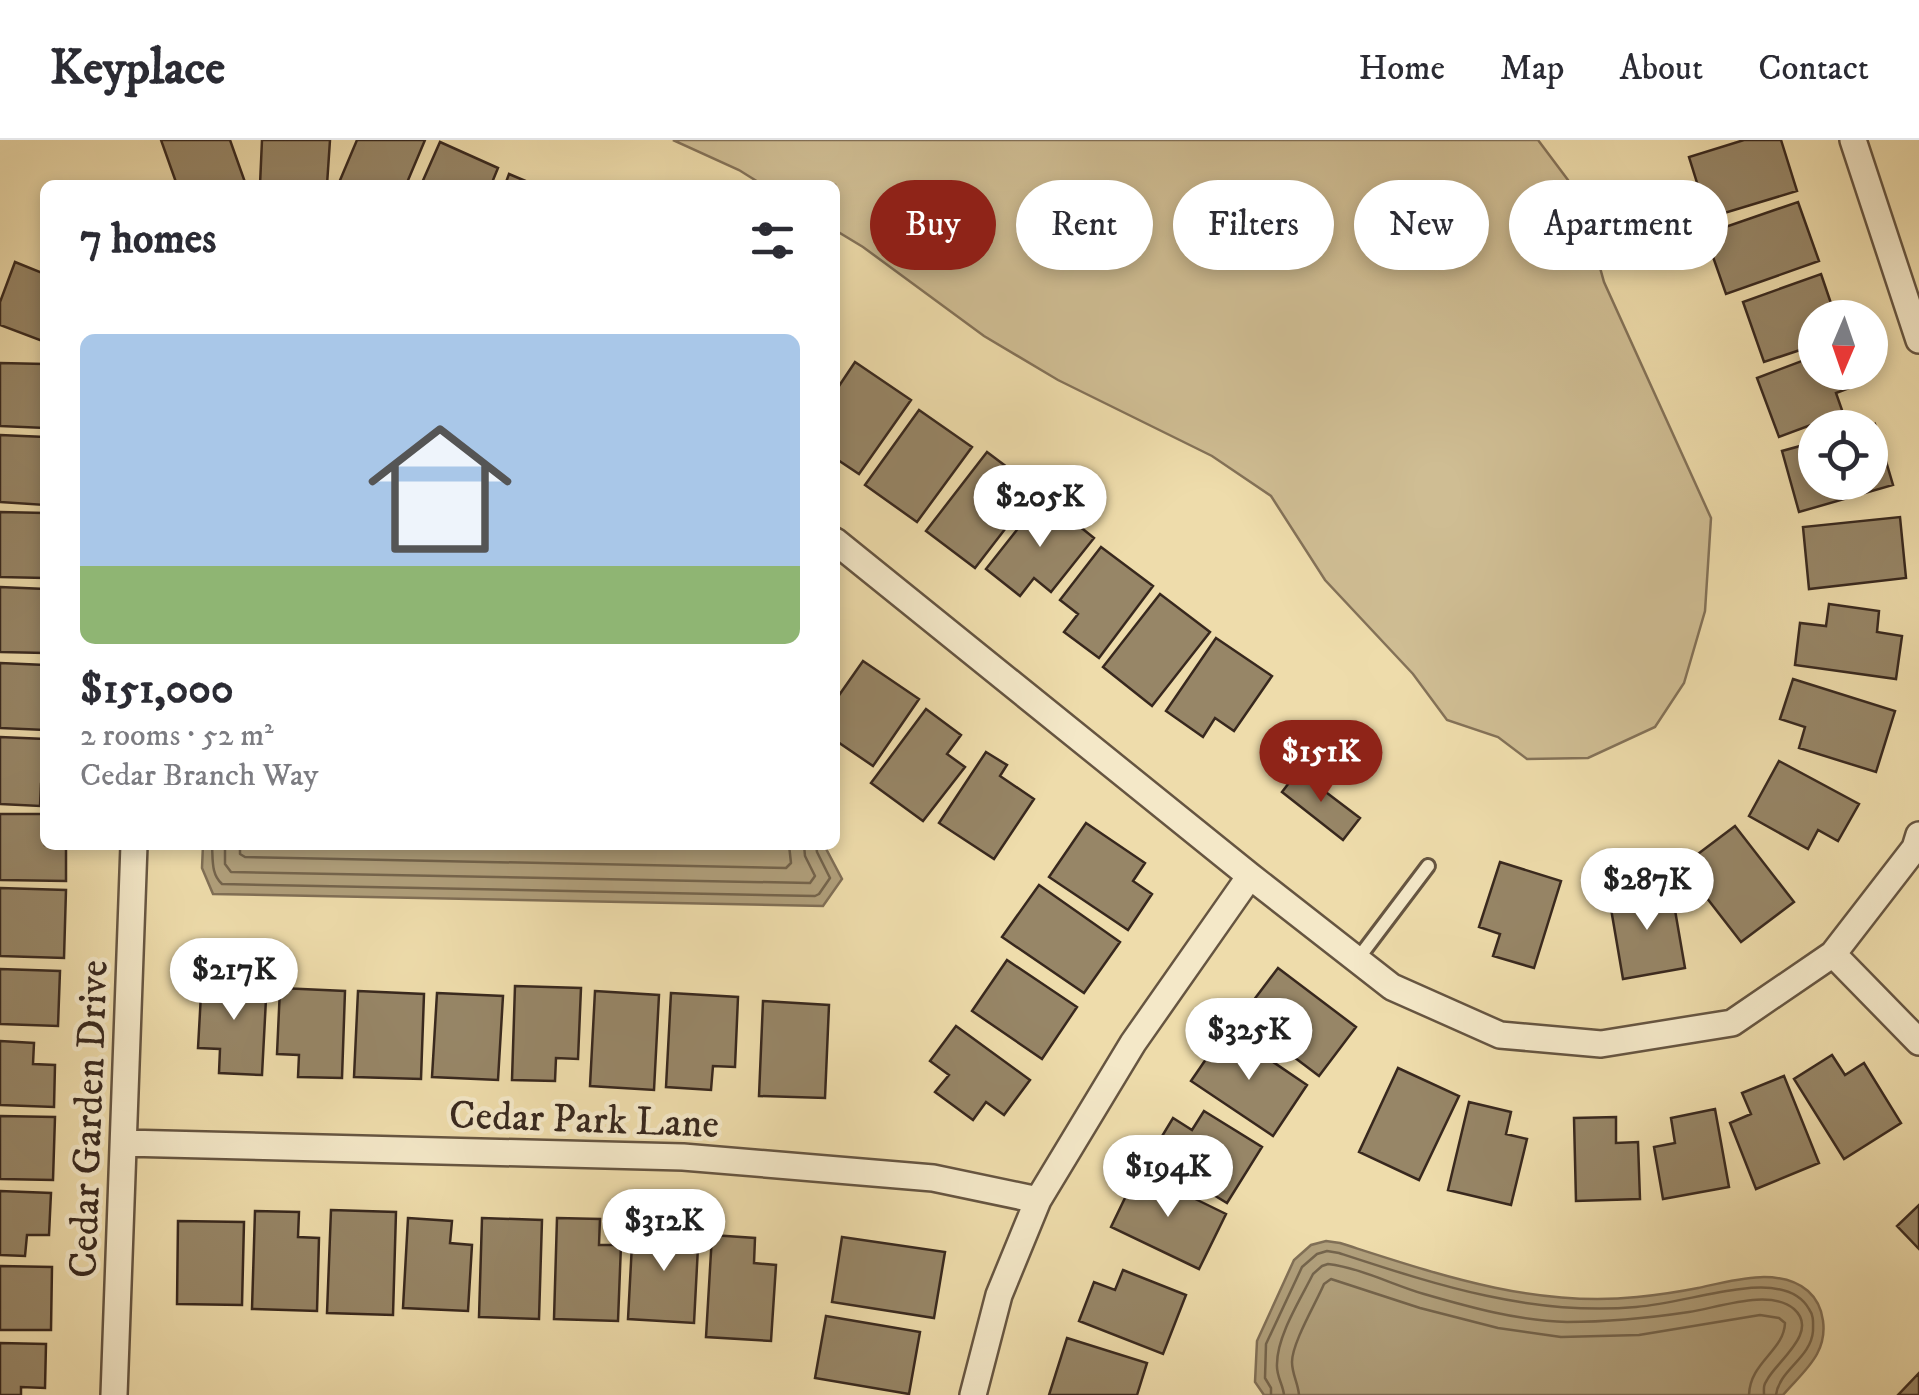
<!DOCTYPE html>
<html lang="en">
<head>
<meta charset="utf-8">
<style>
	body { margin:0; font-family:"IM FELL DW Pica",serif; background:#f2f2f3; color:#2b2b33; height:100vh; display:flex; flex-direction:column; font-size:38px; white-space:nowrap }
	* { box-sizing:border-box; margin:0 }
	p { font-size:32px; color:#7c7c81 }
	.icon { flex:none; width:55px; height:55px; fill:none; stroke:currentColor; stroke-width:2; stroke-linecap:round; stroke-linejoin:round }
	.map { position:relative; flex:1; overflow:hidden }
	.details { position:absolute; left:40px; top:40px; width:800px; height:670px; display:flex; flex-direction:column; background:#fff; border-radius:15px; box-shadow:0 5px 15px #0003 }
	.details>* { flex:none }
	.guide { position:absolute; left:870px; top:40px; width:898px; height:90px; display:flex; gap:20px }
	.needle { width:65px; rotate:182deg }
	.controls { position:absolute; left:1798px; top:160px; display:grid; gap:20px }
	.controls a { display:grid; place-items:center; width:90px; height:90px; border-radius:50%; background:#fff; box-shadow:0 5px 15px #0003; font-size:50px }
	.price { position:absolute; translate:-50% -85px; padding:0 22px; border-radius:35px; background:#fff; color:#222; font-size:32px; line-height:65px; filter:drop-shadow(0 2px 5px #0008) }
	.price::after { content:''; position:absolute; left:50%; top:60px; width:30px; height:22px; margin-left:-15px; background:inherit; clip-path:polygon(0 0,100% 0,50% 100%) }
	.price.current { background:#8f2418; color:#fff }
	ul { padding:0; list-style:none }
	li { display:grid; align-content:center; gap:20px; height:530px; padding:0 40px }
	li+li { border-top:2px solid #e1e1e2 }
	li span { display:grid; place-items:center; height:310px; border-radius:15px; color:#555 }
	li>.icon { margin-inline-start:auto }
	span .icon { width:180px; height:180px; fill:#fffc; stroke-width:1 }
	li b { font-size:42px }
	h2 { display:flex; justify-content:space-between; align-items:center; height:120px; padding:0 40px; font-size:42px }
	.tag { padding:0 35px; border-radius:45px; background:#fff; box-shadow:0 5px 15px #0003; font-size:35px; line-height:90px }
	.tag.current { background:#8f2418; color:#fff }
	header { display:flex; align-items:center; gap:60px; box-sizing:border-box; height:140px; padding:0 50px; background:#fff; border-bottom:2px solid #e1e1e2 }
	header strong { font-size:48px }
	nav { display:flex; gap:55px; margin-inline-start:auto; font-size:35px }
	.map>svg:first-child { display:block }
	.green { fill:#cfbd93; stroke:#847258; stroke-width:2.5 }
	.water { fill:#b09f7b; stroke:#806f56; stroke-width:2.5 }
	.lines { fill:none; stroke-linecap:round; stroke-linejoin:round }
	.shore { stroke:#74644c; stroke-width:2.5 }
	.building { fill:#978667; stroke:#38281e; stroke-width:2.5 }
	.lane-casing { stroke:#665541; stroke-width:18 }
	.street-casing { stroke:#665541; stroke-width:30 }
	.lane { stroke:#f4e8c8; stroke-width:12 }
	.street { stroke:#f4e8c8; stroke-width:25 }
	.labels { text-anchor:middle; stroke-width:9; stroke-linejoin:round; paint-order:stroke }
	.street-label { font-size:40px; fill:#38281e; stroke:#f4e8c8 }
</style>
</head>
<body>
<header>
<strong>Keyplace</strong>
<nav><a>Home</a><a>Map</a><a>About</a><a>Contact</a></nav>
</header>
<div class="map">
<svg width="1919" height="1255" viewBox="0 0 1919 1255">
	<rect width="100%" height="100%" fill="#eedcab"/>
	<filter id="stains"><feTurbulence type="fractalNoise" baseFrequency=".002" numOctaves="4"/><feColorMatrix values="0 0 0 0 .2 0 0 0 0 .09 0 0 0 0 .02 0 0 0 .5 -.17"/></filter>
	<radialGradient id="worn" r=".72"><stop offset=".6" stop-color="#630" stop-opacity="0"/><stop offset="1" stop-color="#630" stop-opacity=".3"/></radialGradient>
	<path class="green" d="M673 0H1538L1580 56 1604 142 1711 378 1705 471 1684 543 1655 587 1588 618 1527 619 1498 597 1447 580 1413 534 1325 440 1271 356 1212 316 1058 240 984 196 863 107 835 90V45H763L739 30Z"/>
	<path class="water" d="M203 705H824L842 739 823 766 213 754 202 728Z
		M1326 1101 1340 1103C1437 1134 1534 1168 1637 1157 1657 1155 1678 1152 1698 1148 1730 1141 1779 1126 1808 1151 1825 1166 1828 1194 1817 1214 1809 1229 1794 1242 1783 1255H1264L1255 1242 1257 1201 1294 1120 1311 1105Z"/>
	<g class="lines">
		<path class="shore" d="M212 705C213 720 211 734 222 744L815 756 819 754 830 738 817 712 816 705
			M225 705V724L231 732 810 743 815 736 805 716 804 705
			M240 705V714L245 717 786 728 791 723 789 705
			M1271 1255V1248L1265 1238 1266 1204 1302 1127 1317 1114 1327 1111 1339 1113C1437 1145 1530 1176 1636 1167 1671 1164 1706 1153 1741 1149 1764 1146 1796 1146 1809 1169 1814 1176 1813 1182 1813 1191 1811 1218 1779 1230 1776 1255
			M1284 1255C1283 1244 1276 1236 1277 1224 1277 1196 1300 1160 1313 1134L1322 1126 1328 1124C1361 1128 1393 1145 1424 1154 1469 1167 1519 1181 1567 1182 1608 1182 1649 1178 1689 1172 1717 1168 1770 1148 1794 1169 1820 1192 1776 1222 1767 1240 1763 1246 1764 1248 1764 1255
			M1299 1255C1298 1243 1292 1234 1292 1222 1292 1203 1316 1163 1324 1144L1331 1139 1420 1168 1498 1188 1561 1197 1639 1195 1760 1175 1779 1178 1785 1183C1784 1211 1750 1222 1749 1255"/>
	</g>
	<path class="building" d="M161 0H230L246 45H177Z
		M262 0H330L327 45H260Z
		M357 0H425L406 45H338Z
		M1744 0H1781L1797 51 1708 78 1689 17Z
		M440 2 498 28 491 45H421Z
		M509 34 535 45H505Z
		M1798 62 1819 121 1726 154 1705 94Z
		M15 122 45 134V202L0 185V162Z
		M1821 134 1836 178H1815V205L1764 222 1743 162Z
		M1815 216V232H1852L1857 245 1836 253 1843 273 1779 297 1757 238Z
		M855 222 911 260 859 334 835 318V252Z
		M0 223 45 224V288L0 286Z
		M919 270 972 307 917 382 865 345Z
		M1875 284 1893 345 1799 372 1782 311 1815 302V342H1870V288H1864Z
		M0 295 45 297V365L0 362Z
		M987 312 1036 349 975 428 926 391Z
		M1043 357 1094 398 1051 452 1034 438 1020 456 986 429Z
		M0 372 45 373V438L0 437Z
		M1900 377 1906 438 1809 449 1803 387Z
		M1101 407 1153 446 1099 518 1064 492 1078 474 1060 460Z
		M0 447 45 449V513L0 512Z
		M1160 454 1210 492 1152 566 1103 527Z
		M1829 464 1879 471 1877 492 1902 496 1896 539 1795 525 1800 483 1826 486Z
		M1216 498 1272 536 1234 591 1215 578 1203 597 1166 571Z
		M863 521 919 559 873 626 835 600V561Z
		M0 523 45 525V590L0 588Z
		M1793 539 1895 571 1876 632 1799 608 1805 587 1780 579Z
		M926 569 961 595 947 614 965 627 923 681 871 643Z
		M0 597 45 599V644H41L40 666 0 664Z
		M986 612 1007 625 1000 636 1034 659 994 719 939 683Z
		M1779 621 1859 664 1838 701 1818 690 1808 709 1749 676Z
		M1298 631 1360 678 1343 700 1282 652Z
		M0 674H45V705H66V741L0 740Z
		M1086 683 1145 723 1133 741 1152 754 1128 790 1049 737Z
		M1735 686 1794 762 1741 802 1682 726Z
		M1500 722 1561 741 1534 828 1493 816 1500 794 1479 787Z
		M1039 745 1120 802 1084 853 1002 797Z
		M1671 747 1685 828 1623 839 1609 757Z
		M0 748 66 750 64 818 0 816Z
		M1007 820 1077 867 1042 919 972 871Z
		M1278 828 1356 887 1319 936 1241 877Z
		M0 829 60 831 58 886 0 884Z
		M202 836 267 840 262 935 219 933 220 909 198 908Z
		M515 846 581 848 578 919 556 918 555 941 512 940Z
		M280 848 345 851 342 938 298 937 299 915 277 914Z
		M358 851 424 854 421 939 354 937Z
		M595 851 659 855 654 950 590 946Z
		M437 853 503 856 498 940 432 937Z
		M671 853 738 857 735 927 713 926 711 950 666 947Z
		M763 861 829 865 825 958 759 956Z
		M956 886 1030 940 1004 975 986 962 973 980 935 952 949 935 930 921Z
		M1226 890 1307 945 1273 996 1191 941Z
		M0 901 34 903 33 924 55 925 54 967 0 965Z
		M1832 915 1845 935 1864 923 1901 983 1844 1019 1794 939Z
		M1398 928 1459 956 1419 1040 1359 1012Z
		M1784 936 1819 1023 1756 1049 1730 983 1751 974 1742 953Z
		M1469 962 1511 972 1506 994 1527 999 1511 1065 1448 1050Z
		M1715 969 1729 1047 1663 1059 1654 1007 1675 1003 1671 978Z
		M1204 971 1262 1007 1227 1063 1150 1016 1173 978 1192 990Z
		M0 976 55 977 53 1040 0 1039Z
		M1616 977V1003L1638 1002 1640 1059 1576 1061 1574 978Z
		M1138 1031 1226 1074 1199 1129 1111 1087Z
		M0 1051 51 1053 49 1095H27L25 1116 0 1115Z
		M1919 1065V1109L1897 1086Z
		M331 1070 396 1072 393 1175 327 1173Z
		M255 1071 299 1072 298 1097 319 1098 317 1171 252 1169Z
		M408 1078 452 1081 450 1103 472 1105 468 1171 403 1168Z
		M482 1078 542 1080 539 1179 479 1177Z
		M557 1078 600 1079 599 1105H621L618 1181 554 1179Z
		M178 1081 244 1082 242 1165 177 1164Z
		M633 1085 699 1088 694 1183 628 1179Z
		M712 1095 755 1098 754 1123 776 1125 771 1201 706 1197Z
		M842 1097 945 1112 934 1178 832 1162Z
		M0 1126 52 1127 51 1190H0Z
		M1123 1130 1186 1155 1163 1214 1079 1181 1094 1142 1115 1150Z
		M826 1176 920 1192 909 1254 815 1238Z
		M1067 1198 1147 1223 1137 1255H1049Z
		M0 1203 46 1204 45 1248 21 1247V1255H0Z
		M1919 1233V1255H1898Z"/>
	<g class="lines">
		<g class="lane-casing">
			<path id="lane" d="M1357 820 1428 726"/>
		</g>
		<g class="street-casing">
			<path id="street" d="M1853 0 1919 200
				M835 401 1250 736 1392 847 1500 895 1601 904 1732 883 1833 814 1915 708 1919 695
				M1833 814 1919 902
				M124 1003 683 1017 933 1038 1038 1060
				M114 1255 134 705
				M973 1255 999 1155 1038 1060 1133 903 1250 736"/>
		</g>
		<use href="#lane" class="lane"/>
		<use href="#street" class="street"/>
	</g>
	<g class="labels">
		<g class="street-label">
			<text transform="translate(584 978) rotate(2)" y="14">Cedar Park Lane</text>
			<text transform="translate(87 979) rotate(-88)" y="14">Cedar Garden Drive</text>
		</g>
	</g>
	<rect width="100%" height="100%" filter="url(#stains)"/>
	<rect width="100%" height="100%" fill="url(#worn)"/>
</svg>
<div class="controls">
<a><svg class="needle" viewBox="-14 -14 28 28"><path d="M0-13l5 13h-10z" fill="#e53935"/><path d="M0 13l5-13h-10z" fill="#7c7c81"/></svg></a>
<a><svg class="icon" aria-label="locate" viewBox="0 0 24 24"><circle cx="12" cy="12" r="6"/><path d="M12 2v4M12 18v4M2 12h4M18 12h4"/></svg></a>
</div>
<b class="price" style="left:1040px;top:410px">$205K</b>
<b class="price current" style="left:1321px;top:665px">$151K</b>
<b class="price" style="left:1647px;top:793px">$287K</b>
<b class="price" style="left:234px;top:883px">$217K</b>
<b class="price" style="left:1249px;top:943px">$325K</b>
<b class="price" style="left:1168px;top:1080px">$194K</b>
<b class="price" style="left:664px;top:1134px">$312K</b>
<div class="guide">
<a class="tag current">Buy</a>
<a class="tag">Rent</a>
<a class="tag">Filters</a>
<a class="tag">New</a>
<a class="tag">Apartment</a>
</div>
<section class="details">
<h2>7 homes<svg class="icon" aria-label="filters" viewBox="0 0 24 24"><path d="M4 7h16M4 17h16"/><circle cx="9" cy="7" r="2"/><circle cx="15" cy="17" r="2"/></svg></h2>
<ul>
<li><span style="background:linear-gradient(#a9c7e8 75%,#8fb573 0)"><svg class="icon" aria-label="home" viewBox="0 0 24 24"><path d="M3 11l9-7 9 7M6 9v11h12V9"/></svg></span><div><b>$151,000</b><p>2 rooms · 52 m²</p><p>Cedar Branch Way</p></div></li>
</ul>
</section>
</div>
</body>
</html>
